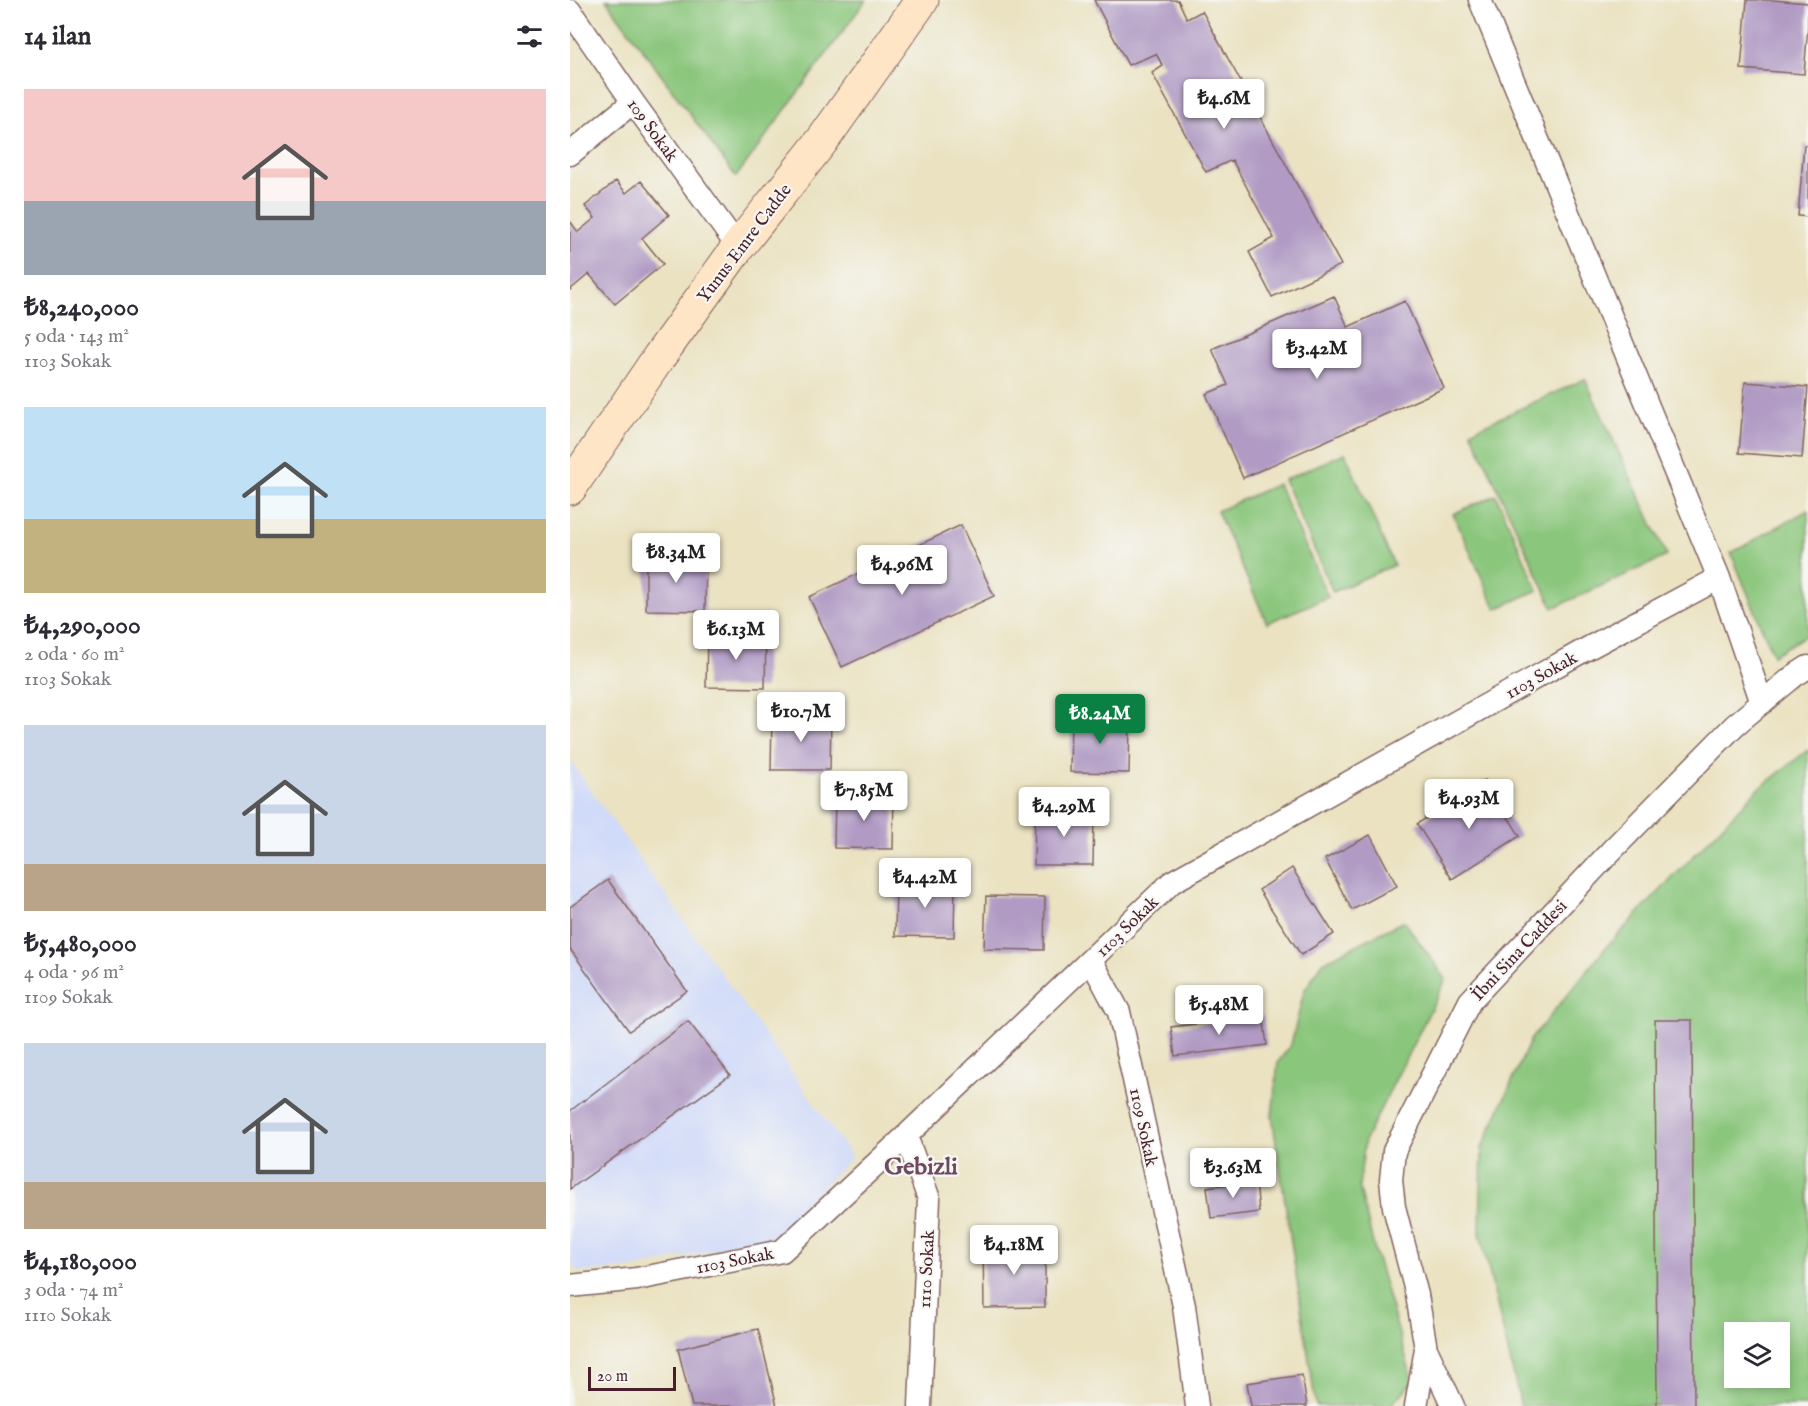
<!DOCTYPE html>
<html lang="tr">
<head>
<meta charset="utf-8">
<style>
	body { margin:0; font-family:"IM FELL English",serif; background:#f7f7f7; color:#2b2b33; height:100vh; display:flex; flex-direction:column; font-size:22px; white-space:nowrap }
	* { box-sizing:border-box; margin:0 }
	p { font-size:20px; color:#7c7c81 }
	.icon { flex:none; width:33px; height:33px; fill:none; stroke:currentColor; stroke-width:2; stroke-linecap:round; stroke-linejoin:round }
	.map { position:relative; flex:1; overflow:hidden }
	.side { display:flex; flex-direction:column; background:#fff; width:570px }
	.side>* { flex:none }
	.buttons { position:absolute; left:1154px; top:1322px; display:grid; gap:12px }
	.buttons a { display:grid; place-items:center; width:66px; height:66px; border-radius:0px; background:#fff; box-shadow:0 3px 9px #0003; font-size:30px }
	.scale { position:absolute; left:18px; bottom:15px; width:88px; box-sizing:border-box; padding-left:6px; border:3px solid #4a1f2b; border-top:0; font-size:16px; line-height:21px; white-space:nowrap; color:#4a1f2b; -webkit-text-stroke:4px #f6f6f2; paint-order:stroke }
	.price { position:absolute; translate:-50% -51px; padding:0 14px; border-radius:6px; background:#fff; color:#222; font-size:20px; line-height:39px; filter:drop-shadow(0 2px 3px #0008) }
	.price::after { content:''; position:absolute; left:50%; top:36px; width:18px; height:14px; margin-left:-9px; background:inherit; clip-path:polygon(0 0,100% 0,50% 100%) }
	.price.current { background:#0b8043; color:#fff }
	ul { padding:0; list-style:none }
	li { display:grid; align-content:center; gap:12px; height:318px; padding:0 24px }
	li span { display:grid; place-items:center; height:186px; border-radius:0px; color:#555 }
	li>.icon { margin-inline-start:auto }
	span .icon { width:108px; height:108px; fill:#fffc; stroke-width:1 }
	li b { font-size:26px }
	h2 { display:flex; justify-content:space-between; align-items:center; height:72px; padding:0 24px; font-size:26px }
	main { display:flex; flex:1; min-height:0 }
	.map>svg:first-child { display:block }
	.built { fill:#d0daf9 }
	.green { fill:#8ac67b; stroke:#6a7253; stroke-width:1.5; fill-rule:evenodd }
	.building { fill:#b19bc4 }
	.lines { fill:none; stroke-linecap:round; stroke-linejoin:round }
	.street-casing { stroke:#826360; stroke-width:25 }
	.secondary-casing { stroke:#826360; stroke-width:35 }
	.street { stroke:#fff; stroke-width:22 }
	.secondary { stroke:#fee5c5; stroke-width:33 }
	.labels { text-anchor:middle; stroke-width:4.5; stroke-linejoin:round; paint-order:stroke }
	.street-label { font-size:18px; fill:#4a1f2b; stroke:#f6f6f2 }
	.district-label { font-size:24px; font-weight:bold; fill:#6e4a61; stroke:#f6f6f2 }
</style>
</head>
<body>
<main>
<section class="side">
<h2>14 ilan<svg class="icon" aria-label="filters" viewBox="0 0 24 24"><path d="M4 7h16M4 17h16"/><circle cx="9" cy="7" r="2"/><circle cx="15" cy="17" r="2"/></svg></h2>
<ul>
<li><span style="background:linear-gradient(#f6c9c9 60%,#9aa5b1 0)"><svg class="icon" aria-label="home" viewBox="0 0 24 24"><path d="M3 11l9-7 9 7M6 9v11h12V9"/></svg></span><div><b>₺8,240,000</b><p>5 oda · 143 m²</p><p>1103 Sokak</p></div></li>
<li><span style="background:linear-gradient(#bfe0f5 60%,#c2b280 0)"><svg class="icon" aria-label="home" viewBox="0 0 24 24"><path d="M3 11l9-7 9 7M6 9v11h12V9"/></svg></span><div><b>₺4,290,000</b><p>2 oda · 60 m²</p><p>1103 Sokak</p></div></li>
<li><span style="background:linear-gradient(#c9d6e8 75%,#b9a48a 0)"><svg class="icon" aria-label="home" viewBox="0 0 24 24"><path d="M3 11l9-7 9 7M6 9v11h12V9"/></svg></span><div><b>₺5,480,000</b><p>4 oda · 96 m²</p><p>1109 Sokak</p></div></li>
<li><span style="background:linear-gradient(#c9d6e8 75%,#b9a48a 0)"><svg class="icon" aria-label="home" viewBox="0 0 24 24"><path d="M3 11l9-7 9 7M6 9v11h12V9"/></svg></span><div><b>₺4,180,000</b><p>3 oda · 74 m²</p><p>1110 Sokak</p></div></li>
</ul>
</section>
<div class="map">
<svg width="1238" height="1406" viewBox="0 0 1238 1406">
	<rect width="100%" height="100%" fill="#f6f6f2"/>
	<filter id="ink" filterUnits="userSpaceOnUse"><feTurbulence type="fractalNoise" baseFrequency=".0167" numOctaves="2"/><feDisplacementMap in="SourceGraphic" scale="12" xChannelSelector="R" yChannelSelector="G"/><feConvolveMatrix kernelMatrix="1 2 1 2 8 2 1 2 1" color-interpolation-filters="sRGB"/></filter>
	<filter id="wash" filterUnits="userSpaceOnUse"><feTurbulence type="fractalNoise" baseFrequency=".008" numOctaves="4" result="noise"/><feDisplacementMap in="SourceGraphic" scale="24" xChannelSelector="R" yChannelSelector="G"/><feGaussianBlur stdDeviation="1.35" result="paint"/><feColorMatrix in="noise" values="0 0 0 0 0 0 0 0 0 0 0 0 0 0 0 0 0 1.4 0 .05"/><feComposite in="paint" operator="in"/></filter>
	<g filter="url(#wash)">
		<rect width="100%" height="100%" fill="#eae2c1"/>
		<path class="built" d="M0 761 282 1157 204 1236 66 1268 8 1272 0 1262Z"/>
		<path class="green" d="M36 0H296L166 177Z
			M1015 379 1097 556 983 608 901 431Z
			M775 453 824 565 763 592 714 480Z
			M708 484 758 597 697 623 647 511Z
			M926 495 968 590 926 609 883 514Z
			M1238 510V634L1203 655 1161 553Z
			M1238 750V1406H951L910 1233 912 1148 961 1039 1037 946 1186 791ZM1164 1332H1209V1377H1164Z
			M834 921 876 979 795 1140 789 1186 805 1251 843 1382 820 1406H746L702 1116 708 1062 721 1045 734 991 753 962Z"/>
		<g id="blocks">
			<path class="building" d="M524 0H608L617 19 632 11 771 265 702 297 679 252 704 238 662 160 636 172 582 73 593 66 586 54 558 65Z
				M1177 0H1203L1238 3V26L1234 74 1171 69Z
				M1234 145H1238V217L1228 216Z
				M46 181 56 193 71 181 99 215 72 238 93 264 45 304 19 274 0 290V221L8 232 25 218 15 206Z
				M764 296 778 327 835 301 874 388 673 478 636 394 658 385 642 349Z
				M1175 382 1238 387 1232 458 1169 453Z
				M391 525 424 596 272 667 239 597Z
				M76 557 136 558 135 611 76 610Z
				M137 634 196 635 195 688 136 687Z
				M202 716 261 717 260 770H201Z
				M501 718 560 719 559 773 500 772Z
				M915 780 950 836 882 879 847 824Z
				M265 795H324L323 849 264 848Z
				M465 811 524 812 523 865H464Z
				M800 835 827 886 782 910 755 859Z
				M722 868 764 934 731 955 689 890Z
				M38 880 117 991 59 1031 0 949V907Z
				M326 882 385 883 384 937 325 936Z
				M416 896 475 897 474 950 414 949Z
				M693 1016 697 1045 605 1056 601 1027Z
				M1085 1020H1122L1124 1406H1087Z
				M118 1021 160 1075 0 1189V1111Z
				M686 1181 689 1212 641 1218 637 1187Z
				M475 1245V1307L414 1308 413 1246Z
				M188 1329 207 1406H122L108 1349Z
				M732 1375 737 1406H681L677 1383Z"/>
		</g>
	</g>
	<g filter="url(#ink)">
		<use href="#blocks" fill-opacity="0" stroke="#826360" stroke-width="1.5"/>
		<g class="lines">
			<g class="street-casing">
				<path id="street" d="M910 0 1149 578 1192 703
					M0 11 63 102 168 247
					M0 154 63 102
					M521 960 549 1012 614 1306 627 1406
					M336 1136 359 1199 350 1406
					M0 1286 67 1279 212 1251 336 1136 602 882 1011 652 1149 578
					M846 1406 856 1349
					M883 1406 856 1349 847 1295 824 1207 821 1180 824 1151 900 1001 1041 851 1165 725 1224 676 1238 667"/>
			</g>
			<g class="secondary-casing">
				<path id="secondary" d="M0 488 89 357 168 247 252 141 352 0"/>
			</g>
			<use href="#street" class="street"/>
			<use href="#secondary" class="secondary"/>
		</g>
	</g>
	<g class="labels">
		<g class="street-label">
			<text transform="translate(83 130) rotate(54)" y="6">109 Sokak</text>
			<text transform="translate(174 243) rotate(-53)" y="6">Yunus Emre Cadde</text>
			<text transform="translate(971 675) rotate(-29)" y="6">1103 Sokak</text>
			<text transform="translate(557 926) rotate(-44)" y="6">1103 Sokak</text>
			<text transform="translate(949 950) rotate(-47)" y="6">İbni Sina Caddesi</text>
			<text transform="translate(574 1127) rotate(78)" y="6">1109 Sokak</text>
			<text transform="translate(165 1260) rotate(-11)" y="6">1103 Sokak</text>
			<text transform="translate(356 1269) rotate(-87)" y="6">1110 Sokak</text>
		</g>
		<g class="district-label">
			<text x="351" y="1174">Gebizli</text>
		</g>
	</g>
</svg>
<div class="buttons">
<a><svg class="icon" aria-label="layers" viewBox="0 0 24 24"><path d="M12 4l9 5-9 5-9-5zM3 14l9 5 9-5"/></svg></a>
</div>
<div class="scale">20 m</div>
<b class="price" style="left:654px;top:130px">₺4.6M</b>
<b class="price" style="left:747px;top:380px">₺3.42M</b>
<b class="price" style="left:106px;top:584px">₺8.34M</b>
<b class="price" style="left:332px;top:596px">₺4.96M</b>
<b class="price" style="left:166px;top:661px">₺6.13M</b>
<b class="price" style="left:231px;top:743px">₺10.7M</b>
<b class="price current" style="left:530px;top:745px">₺8.24M</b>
<b class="price" style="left:294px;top:822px">₺7.85M</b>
<b class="price" style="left:899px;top:830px">₺4.93M</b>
<b class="price" style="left:494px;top:838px">₺4.29M</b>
<b class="price" style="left:355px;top:909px">₺4.42M</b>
<b class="price" style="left:649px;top:1036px">₺5.48M</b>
<b class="price" style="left:663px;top:1199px">₺3.63M</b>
<b class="price" style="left:444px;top:1276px">₺4.18M</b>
</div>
</main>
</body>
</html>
